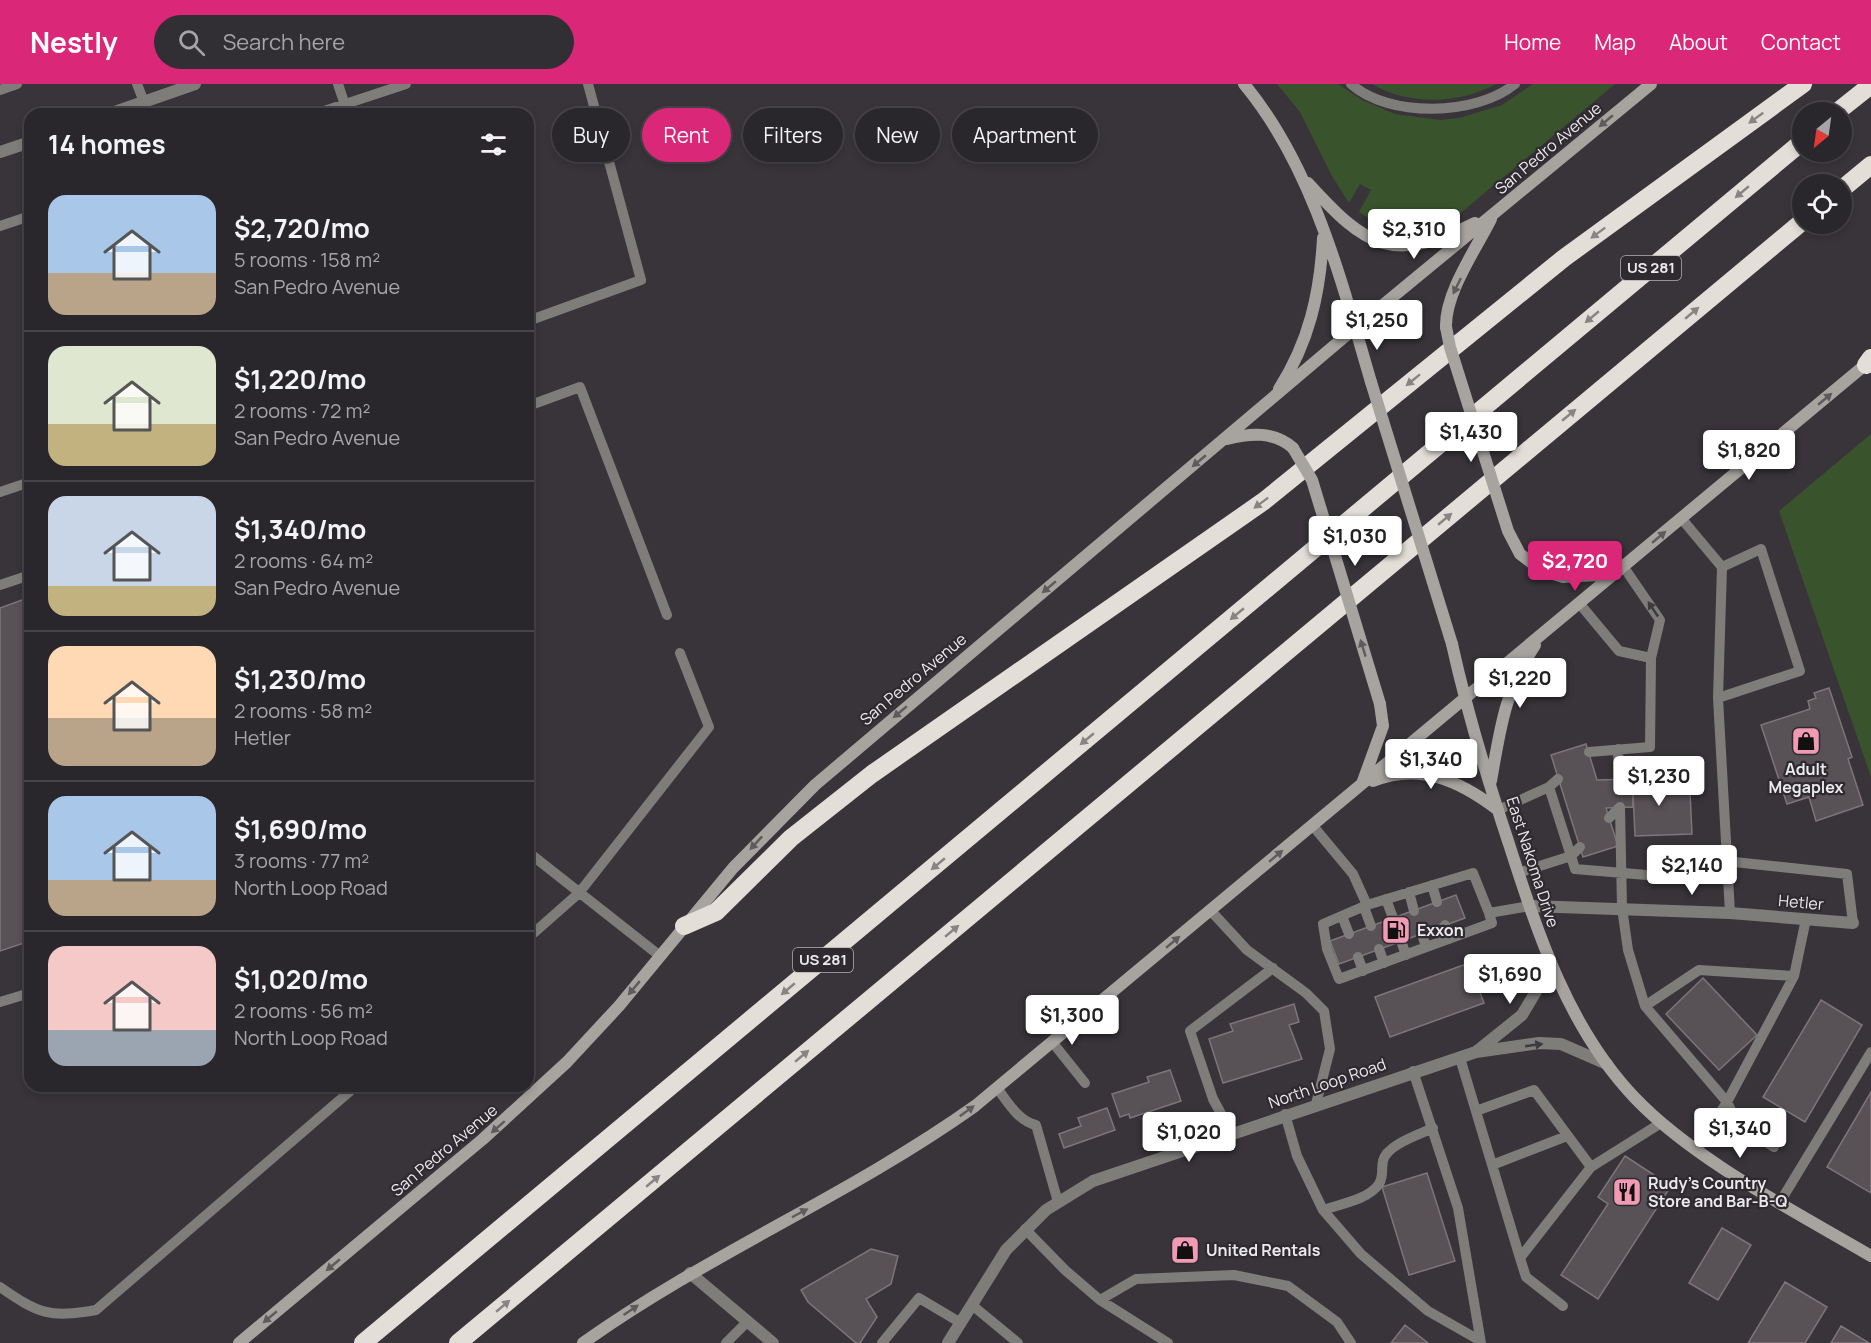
<!DOCTYPE html>
<html lang="en">
<head>
<meta charset="utf-8">
<style>
	body { margin:0; font-family:Manrope,sans-serif; background:#322f34; color:#f1f3f6; height:100vh; display:flex; flex-direction:column; font-size:22px; white-space:nowrap }
	* { box-sizing:border-box; margin:0 }
	p { font-size:20px; color:#a5a5a9 }
	.icon { flex:none; width:33px; height:33px; fill:none; stroke:currentColor; stroke-width:2; stroke-linecap:round; stroke-linejoin:round }
	.map { position:relative; flex:1; overflow:hidden }
	.panel { position:absolute; left:24px; top:24px; width:510px; height:984px; display:flex; flex-direction:column; background:#2a272c; border-radius:18px; box-shadow:0 3px 9px #0003,0 0 0 2px #464448 }
	.panel>* { flex:none }
	.banner { position:absolute; left:552px; top:24px; width:570px; height:54px; display:flex; gap:12px }
	.needle { width:39px; rotate:209deg }
	.buttons { position:absolute; left:1792px; top:18px; display:grid; gap:12px }
	.buttons a { display:grid; place-items:center; width:60px; height:60px; border-radius:50%; background:#2a272c; box-shadow:0 3px 9px #0003,0 0 0 2px #464448; font-size:30px }
	.price { position:absolute; translate:-50% -51px; padding:0 14px; border-radius:6px; background:#fff; color:#222; font-size:20px; line-height:39px; filter:drop-shadow(0 2px 3px #0008) }
	.price::after { content:''; position:absolute; left:50%; top:36px; width:18px; height:14px; margin-left:-9px; background:inherit; clip-path:polygon(0 0,100% 0,50% 100%) }
	.price.active { background:#db2777; color:#fff }
	ul { padding:0; list-style:none }
	li { display:flex; align-items:center; gap:18px; height:150px; padding:0 24px }
	li+li { border-top:2px solid #464448 }
	li span { display:grid; place-items:center; flex:none; width:168px; height:120px; border-radius:18px; color:#555 }
	li>.icon { margin-inline-start:auto }
	span .icon { width:72px; height:72px; fill:#fffc; stroke-width:1 }
	li b { font-size:26px }
	h2 { display:flex; justify-content:space-between; align-items:center; height:72px; padding:0 24px; font-size:26px }
	.pill { padding:0 21px; border-radius:27px; background:#2a272c; box-shadow:0 3px 9px #0003,0 0 0 2px #464448; font-size:21px; line-height:54px }
	.pill.active { background:#db2777; color:#fff }
	header { display:flex; align-items:center; gap:36px; box-sizing:border-box; height:84px; padding:0 30px; background:#db2777; color:#fff }
	header strong { font-size:28px }
	nav { display:flex; gap:33px; margin-inline-start:auto; font-size:21px }
	.search { width:420px; height:54px; background:#322f34; display:flex; align-items:center; gap:15px; box-sizing:border-box; padding:0 21px; border-radius:33px; color:#a5a5a9; font-size:22px }
	.map>svg:first-child { display:block }
	.green { fill:#39542d }
	.building { fill:#585155; stroke:#7d757a; stroke-width:1.5 }
	.lines { fill:none; stroke-linecap:round; stroke-linejoin:round }
	.lane { stroke:#7f7d7a; stroke-width:10 }
	.street { stroke:#7f7d7a; stroke-width:12 }
	.secondary { stroke:#a7a4a0; stroke-width:12 }
	.highway { stroke:#e3ded7; stroke-width:18 }
	.secondary-bridge { stroke:#a7a4a0; stroke-width:12 }
	.oneway { fill:#888484 }
	.oneway2 { fill:#5e5b5d }
	.oneway3 { fill:#3e3b3f }
	.labels { text-anchor:middle; stroke-width:4.5; stroke-linejoin:round; paint-order:stroke }
	.shield { fill:#2e2a30; stroke:#b2b0b4; stroke-width:1.5 }
	.shield-label { font-size:15px; font-weight:bold; fill:#ebe9ec }
	.street-label { font-size:16px; fill:#ebe9ec; stroke:#2e2a30 }
	.poi-label { font-size:16px; font-weight:bold; fill:#ebe9ec; stroke:#2e2a30; text-anchor:start }
</style>
</head>
<body>
<header>
<strong>Nestly</strong>
<div class="search"><svg class="icon" aria-label="search" viewBox="0 0 24 24"><circle cx="10" cy="10" r="6"/><path d="M15 15l6 6"/></svg>Search here</div>
<nav><a>Home</a><a>Map</a><a>About</a><a>Contact</a></nav>
</header>
<div class="map">
<svg width="1871" height="1259" viewBox="0 0 1871 1259">
	<rect width="100%" height="100%" fill="#38343a"/>
	<path class="green" d="M1277 0H1338L1362 16 1395 30 1440 36 1459 34 1502 21 1533 0H1615L1457 132C1434 147 1411 152 1384 145L1385 138 1372 136 1359 128 1371 106 1360 100 1349 119 1332 92 1300 28Z
		M1372 0H1496C1460 20 1408 22 1372 0Z
		M1871 350V693L1779 427Z"/>
	<path class="building" d="M30 513V857L0 867V524Z
		M1829 604 1852 673 1848 675 1863 721 1816 737 1809 713 1787 720 1761 641 1810 625 1808 617 1816 614 1814 609Z
		M1586 660 1597 696 1632 695 1633 723 1606 724 1618 762 1583 773 1551 671Z
		M1662 686 1663 710 1690 708 1692 750 1635 752 1632 687Z
		M1456 811 1465 834 1339 880 1330 857Z
		M1469 879 1484 919 1390 953 1375 913Z
		M1703 894 1757 951 1719 986 1666 930Z
		M1821 916 1862 941 1805 1038 1763 1013Z
		M1294 920 1299 938 1289 941 1302 975 1223 999 1209 955 1233 947 1230 940Z
		M1170 986 1181 1017 1130 1034 1129 1030 1120 1033 1112 1010 1149 998 1147 993Z
		M1871 1008V1109L1827 1083Z
		M1107 1024 1115 1046 1064 1064 1059 1050 1081 1042 1078 1034Z
		M1625 1072 1671 1102 1598 1215 1561 1191 1608 1120 1598 1113Z
		M1427 1089 1455 1177 1409 1191 1382 1103Z
		M1722 1144 1751 1161 1718 1216 1689 1199Z
		M871 1165 898 1172 891 1200 866 1215 877 1233 860 1259H856L808 1218 801 1206Z
		M1785 1198 1827 1223 1805 1259H1748Z
		M1405 1241 1428 1259H1391Z
		M1841 1242 1869 1259H1831Z"/>
	<g class="lines">
		<path class="lane" d="M137 0 144 18
			M338 0 348 30
			M1351 0C1389 34 1476 32 1515 0
			M0 6 17 0
			M315 30 406 0
			M0 142 30 132
			M528 237 641 196 588 0
			M528 322 580 303 667 531
			M0 408 30 398
			M1681 434 1722 483 1718 614 1800 587 1761 465 1722 483
			M0 501 30 491
			M1579 519 1619 567 1651 574
			M1718 614 1730 829
			M1618 665 1619 695
			M1589 668 1650 663 1651 574 1660 536 1623 482
			M1549 703 1558 695
			M1620 723 1622 824 1628 866 1645 922 1699 886 1794 892
			M1498 726 1549 703 1571 772 1580 763
			M1609 734 1620 723
			M1313 742 1353 790 1367 821 1323 840 1327 865 1339 895 1492 839 1489 829 1530 822
			M528 768 660 872
			M1725 777 1847 790 1853 839
			M1518 789 1571 772 1575 785 1683 794
			M1432 801 1437 818
			M1409 808 1414 827
			M1386 815 1393 834
			M1367 821 1473 789 1489 829
			M1364 823 1371 842
			M1211 827 1247 866 1306 909 1324 927 1330 965 1316 1020
			M1342 832 1349 850
			M1445 841 1449 855
			M1422 850 1426 863
			M528 854 579 809 709 643 680 569
			M1401 857 1406 871
			M1379 865 1384 879
			M1358 873 1363 887
			M0 918 30 909
			M1645 922 1727 1018 1737 1039 1774 1063
			M1053 959 1085 999
			M1460 974 1520 1174 1591 1083 1661 1039
			M1413 987 1458 1124 1481 1259
			M997 1004C1007 1017 1019 1038 1036 1041L1058 1118
			M1476 1027 1534 1006 1591 1083
			M1285 1030 1297 1072 1323 1126 1361 1170 1428 1227 1479 1256
			M1231 1048 1213 1015 1190 947 1273 884
			M1697 1066 1727 1018 1794 892 1806 835
			M1492 1081 1567 1052
			M1780 1118 1871 968
			M1323 1126C1340 1120 1368 1116 1379 1100 1384 1092 1381 1085 1383 1077 1386 1061 1420 1050 1433 1044
			M1025 1145 1065 1186 1100 1216 1168 1259
			M1520 1174 1526 1193 1563 1222
			M0 1203C39 1230 49 1234 96 1226L356 1002
			M1100 1216 1136 1195 1234 1191 1288 1202 1337 1238 1351 1259
			M972 1221 1018 1259
			M726 1259 748 1237
			M882 1259 919 1214 961 1239"/>
		<path class="street" d="M109 30 195 0
			M0 68 30 58
			M1530 822 1730 829 1853 839
			M1476 968 1522 931 1541 899 1549 876
			M690 1189 773 1259
			M948 1259 1006 1166 1046 1126 1093 1097 1476 968 1539 959 1561 960 1607 980"/>
		<path class="secondary" d="M1244 0C1313 83 1341 196 1371 298
			M1308 99C1367 164 1392 180 1475 139
			M1446 243C1445 209 1476 165 1491 135
			M1279 305C1309 258 1320 210 1323 154
			M1227 355C1250 349 1274 347 1293 364
			M1541 486 1563 493 1614 490
			M1452 560C1467 628 1487 694 1509 760 1538 850 1568 944 1635 1014 1694 1076 1796 1128 1871 1172
			M1363 697 1383 642 1380 620
			M1373 697C1420 678 1460 697 1498 726
			M1491 697C1500 646 1505 605 1535 561
			M239 1259 483 1055 567 978 619 922 733 784 815 701 1355 244 1651 0
			M583 1259C708 1170 850 1111 975 1022L1871 276"/>
		<path class="highway" d="M1837 28 1871 1
			M1842 105 1871 81
			M1866 281 1871 274
			M684 842 716 828 791 754 872 690 1264 417 1564 174 1803 0
			M363 1259 1803 57
			M458 1259 1803 137"/>
		<path class="secondary-bridge" d="M1446 243 1450 263 1508 447 1520 470 1541 486
			M1371 298 1452 560
			M1293 364 1312 396 1380 620"/>
	</g>
	<defs><path id="oneway-solid" d="M-6-.8H1V-3.2L6.5 0L1 3.2V.8H-6Z" transform="scale(1.5)"/></defs>
	<g class="oneway">
		<use href="#oneway-solid" transform="translate(1756 34) rotate(144)"/>
		<use href="#oneway-solid" transform="translate(1742 108) rotate(140)"/>
		<use href="#oneway-solid" transform="translate(1598 149) rotate(143)"/>
		<use href="#oneway-solid" transform="translate(1692 229) rotate(-40)"/>
		<use href="#oneway-solid" transform="translate(1592 233) rotate(140)"/>
		<use href="#oneway-solid" transform="translate(1413 296) rotate(141)"/>
		<use href="#oneway-solid" transform="translate(1569 331) rotate(-40)"/>
		<use href="#oneway-solid" transform="translate(1261 419) rotate(143)"/>
		<use href="#oneway-solid" transform="translate(1445 435) rotate(-40)"/>
		<use href="#oneway-solid" transform="translate(1237 530) rotate(140)"/>
		<use href="#oneway-solid" transform="translate(1087 655) rotate(140)"/>
		<use href="#oneway-solid" transform="translate(938 780) rotate(140)"/>
		<use href="#oneway-solid" transform="translate(952 847) rotate(-40)"/>
		<use href="#oneway-solid" transform="translate(788 905) rotate(140)"/>
		<use href="#oneway-solid" transform="translate(802 972) rotate(-40)"/>
		<use href="#oneway-solid" transform="translate(653 1097) rotate(-40)"/>
		<use href="#oneway-solid" transform="translate(503 1222) rotate(-40)"/>
	</g>
	<g class="oneway2">
		<use href="#oneway-solid" transform="translate(1606 37) rotate(140)"/>
		<use href="#oneway-solid" transform="translate(1457 202) rotate(116)"/>
		<use href="#oneway-solid" transform="translate(1825 315) rotate(-40)"/>
		<use href="#oneway-solid" transform="translate(1199 377) rotate(140)"/>
		<use href="#oneway-solid" transform="translate(1659 453) rotate(-40)"/>
		<use href="#oneway-solid" transform="translate(1049 503) rotate(140)"/>
		<use href="#oneway-solid" transform="translate(1363 564) rotate(-107)"/>
		<use href="#oneway-solid" transform="translate(900 628) rotate(140)"/>
		<use href="#oneway-solid" transform="translate(756 759) rotate(133)"/>
		<use href="#oneway-solid" transform="translate(1276 772) rotate(-40)"/>
		<use href="#oneway-solid" transform="translate(1173 858) rotate(-40)"/>
		<use href="#oneway-solid" transform="translate(634 904) rotate(130)"/>
		<use href="#oneway-solid" transform="translate(967 1027) rotate(-36)"/>
		<use href="#oneway-solid" transform="translate(498 1043) rotate(139)"/>
		<use href="#oneway-solid" transform="translate(800 1129) rotate(-28)"/>
		<use href="#oneway-solid" transform="translate(333 1181) rotate(140)"/>
		<use href="#oneway-solid" transform="translate(631 1226) rotate(-34)"/>
		<use href="#oneway-solid" transform="translate(270 1233) rotate(140)"/>
	</g>
	<g class="oneway3">
		<use href="#oneway-solid" transform="translate(1653 525) rotate(-124)"/>
		<use href="#oneway-solid" transform="translate(1534 961) rotate(-8)"/>
	</g>
	<defs>
		<g id="shop-square" transform="scale(1.5)"><rect x="-9" y="-9" width="18" height="18" rx="4" fill="#f09ab4" stroke="#2e2a30"/><path d="M-5-2.5h2.3a2.7 3.5 0 0 1 5.4 0H5L5.5 6h-11ZM-1.5-2.5h3a1.5 2.3 0 0 0-3 0Z" fill="#111"/></g>
		<g id="fuel-square" transform="scale(1.5)"><rect x="-9" y="-9" width="18" height="18" rx="4" fill="#f09ab4" stroke="#2e2a30"/><path d="M-5.5-6h7V0h2V4h1.3V-2.5L3-4.5l.8-.8L6-3V5H2.5V1h-1V6h-7ZM-4.2-4.7v3.2H.2V-4.7Z" fill="#111"/></g>
		<g id="restaurant-square" transform="scale(1.5)"><rect x="-9" y="-9" width="18" height="18" rx="4" fill="#f09ab4" stroke="#2e2a30"/><path d="M-5-6h1v4h1v-4h1v4h1v-4h1v5L-1.5 .5V6h-2V.5L-5-1ZM5-6V6H3V1.5H1.5Q1.5-4 5-6Z" fill="#111"/></g>
	</defs>
	<g fill-rule="evenodd">
		<use href="#shop-square" x="1806" y="657"/>
		<use href="#fuel-square" x="1396" y="846"/>
		<use href="#restaurant-square" x="1627" y="1108"/>
		<use href="#shop-square" x="1185" y="1166"/>
	</g>
	<g class="labels">
		<g class="shield">
			<rect x="1621" y="172" width="60" height="24" rx="4.5"/>
			<rect x="793" y="864" width="60" height="24" rx="4.5"/>
		</g>
		<g class="shield-label">
			<text x="1651" y="189">US 281</text>
			<text x="823" y="881">US 281</text>
		</g>
		<g class="street-label">
			<text transform="translate(1548 64) rotate(-40)" y="6">San Pedro Avenue</text>
			<text transform="translate(913 595) rotate(-40)" y="6">San Pedro Avenue</text>
			<text transform="translate(1533 778) rotate(72)" y="6">East Nakoma Drive</text>
			<text transform="translate(1801 818) rotate(5)" y="6">Hetler</text>
			<text transform="translate(1327 999) rotate(-19)" y="6">North Loop Road</text>
			<text transform="translate(444 1066) rotate(-40)" y="6">San Pedro Avenue</text>
		</g>
		<g class="poi-label">
			<text x="1806" y="691" text-anchor="middle">Adult<tspan x="1806" dy="18">Megaplex</tspan></text>
			<text x="1417" y="852">Exxon</text>
			<text x="1648" y="1105">Rudy’s Country<tspan x="1648" dy="18">Store and Bar-B-Q</tspan></text>
			<text x="1206" y="1172">United Rentals</text>
		</g>
	</g>
</svg>
<div class="buttons">
<a><svg class="needle" viewBox="-14 -14 28 28"><path d="M0-13l5 13h-10z" fill="#e53935"/><path d="M0 13l5-13h-10z" fill="#a5a5a9"/></svg></a>
<a><svg class="icon" aria-label="locate" viewBox="0 0 24 24"><circle cx="12" cy="12" r="6"/><path d="M12 2v4M12 18v4M2 12h4M18 12h4"/></svg></a>
</div>
<b class="price" style="left:1414px;top:176px">$2,310</b>
<b class="price" style="left:1377px;top:267px">$1,250</b>
<b class="price" style="left:1471px;top:379px">$1,430</b>
<b class="price" style="left:1749px;top:397px">$1,820</b>
<b class="price" style="left:1355px;top:483px">$1,030</b>
<b class="price active" style="left:1575px;top:508px">$2,720</b>
<b class="price" style="left:1520px;top:625px">$1,220</b>
<b class="price" style="left:1431px;top:706px">$1,340</b>
<b class="price" style="left:1659px;top:723px">$1,230</b>
<b class="price" style="left:1692px;top:812px">$2,140</b>
<b class="price" style="left:1510px;top:921px">$1,690</b>
<b class="price" style="left:1072px;top:962px">$1,300</b>
<b class="price" style="left:1740px;top:1075px">$1,340</b>
<b class="price" style="left:1189px;top:1079px">$1,020</b>
<div class="banner">
<a class="pill">Buy</a>
<a class="pill active">Rent</a>
<a class="pill">Filters</a>
<a class="pill">New</a>
<a class="pill">Apartment</a>
</div>
<section class="panel">
<h2>14 homes<svg class="icon" aria-label="filters" viewBox="0 0 24 24"><path d="M4 7h16M4 17h16"/><circle cx="9" cy="7" r="2"/><circle cx="15" cy="17" r="2"/></svg></h2>
<ul>
<li><span style="background:linear-gradient(#a9c7e8 65%,#b9a48a 0)"><svg class="icon" aria-label="home" viewBox="0 0 24 24"><path d="M3 11l9-7 9 7M6 9v11h12V9"/></svg></span><div><b>$2,720/mo</b><p>5 rooms · 158 m²</p><p>San Pedro Avenue</p></div></li>
<li><span style="background:linear-gradient(#dfe7d0 65%,#c2b280 0)"><svg class="icon" aria-label="home" viewBox="0 0 24 24"><path d="M3 11l9-7 9 7M6 9v11h12V9"/></svg></span><div><b>$1,220/mo</b><p>2 rooms · 72 m²</p><p>San Pedro Avenue</p></div></li>
<li><span style="background:linear-gradient(#c9d6e8 75%,#c2b280 0)"><svg class="icon" aria-label="home" viewBox="0 0 24 24"><path d="M3 11l9-7 9 7M6 9v11h12V9"/></svg></span><div><b>$1,340/mo</b><p>2 rooms · 64 m²</p><p>San Pedro Avenue</p></div></li>
<li><span style="background:linear-gradient(#ffd9b3 60%,#b9a48a 0)"><svg class="icon" aria-label="home" viewBox="0 0 24 24"><path d="M3 11l9-7 9 7M6 9v11h12V9"/></svg></span><div><b>$1,230/mo</b><p>2 rooms · 58 m²</p><p>Hetler</p></div></li>
<li><span style="background:linear-gradient(#a9c7e8 70%,#b9a48a 0)"><svg class="icon" aria-label="home" viewBox="0 0 24 24"><path d="M3 11l9-7 9 7M6 9v11h12V9"/></svg></span><div><b>$1,690/mo</b><p>3 rooms · 77 m²</p><p>North Loop Road</p></div></li>
<li><span style="background:linear-gradient(#f6c9c9 70%,#9aa5b1 0)"><svg class="icon" aria-label="home" viewBox="0 0 24 24"><path d="M3 11l9-7 9 7M6 9v11h12V9"/></svg></span><div><b>$1,020/mo</b><p>2 rooms · 56 m²</p><p>North Loop Road</p></div></li>
</ul>
</section>
</div>
</body>
</html>
